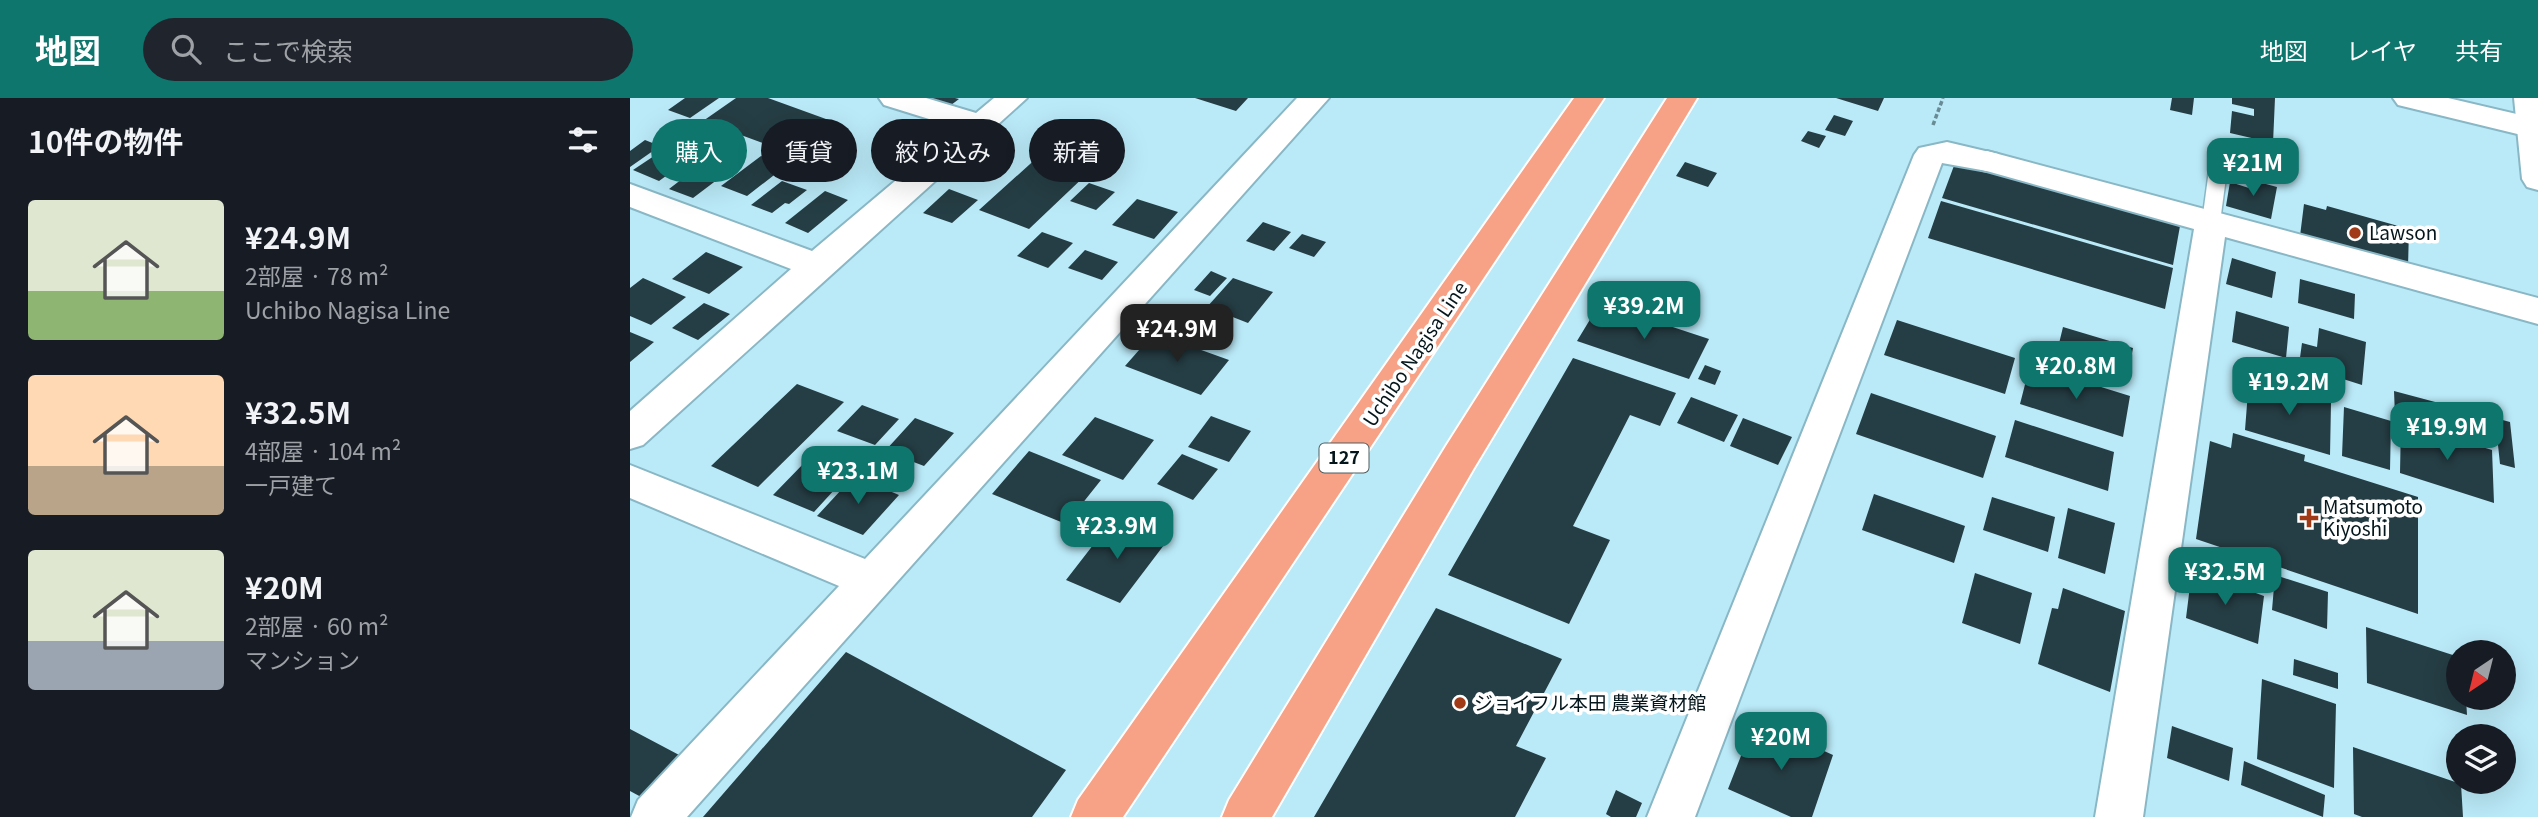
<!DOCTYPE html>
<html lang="ja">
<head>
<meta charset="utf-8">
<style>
	body { margin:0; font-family:Georgia,"Noto Sans JP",serif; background:#20242c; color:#f1f3f6; height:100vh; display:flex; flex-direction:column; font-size:26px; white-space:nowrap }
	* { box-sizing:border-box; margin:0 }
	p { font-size:23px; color:#9ea1a6 }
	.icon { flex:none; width:38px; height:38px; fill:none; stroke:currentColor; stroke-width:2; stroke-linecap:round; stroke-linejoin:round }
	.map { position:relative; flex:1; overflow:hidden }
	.sheet { display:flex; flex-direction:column; background:#171b24; width:630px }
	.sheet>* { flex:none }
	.hud { position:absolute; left:21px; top:21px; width:665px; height:63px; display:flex; gap:14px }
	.needle { width:46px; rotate:215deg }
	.controls { position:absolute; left:1816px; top:542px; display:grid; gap:14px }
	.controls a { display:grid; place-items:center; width:70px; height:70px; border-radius:50%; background:#171b24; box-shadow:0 7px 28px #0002; font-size:35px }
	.price { position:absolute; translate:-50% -60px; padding:0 16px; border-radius:14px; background:#0f766e; color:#fff; font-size:23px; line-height:46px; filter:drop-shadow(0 2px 4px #0008) }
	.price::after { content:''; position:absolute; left:50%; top:42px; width:21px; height:16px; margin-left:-10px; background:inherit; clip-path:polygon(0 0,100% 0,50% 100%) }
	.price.on { background:#222; color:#fff }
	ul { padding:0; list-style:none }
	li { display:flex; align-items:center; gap:21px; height:175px; padding:0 28px }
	li span { display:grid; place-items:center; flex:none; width:196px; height:140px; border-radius:7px; color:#555 }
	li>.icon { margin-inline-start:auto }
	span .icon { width:84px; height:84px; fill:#fffc; stroke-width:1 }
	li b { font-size:30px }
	h2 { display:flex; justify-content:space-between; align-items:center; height:84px; padding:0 28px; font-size:30px }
	.chip { padding:0 24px; border-radius:32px; background:#171b24; box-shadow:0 7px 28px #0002; font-size:24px; line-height:63px }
	.chip.on { background:#0f766e; color:#fff }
	header { display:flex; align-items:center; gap:42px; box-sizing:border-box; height:98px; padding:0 35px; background:#0f766e; color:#fff }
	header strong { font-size:33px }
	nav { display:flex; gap:38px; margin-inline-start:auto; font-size:24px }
	.search { width:490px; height:63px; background:#20242c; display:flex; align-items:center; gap:18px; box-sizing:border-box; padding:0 24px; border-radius:38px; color:#9ea1a6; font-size:26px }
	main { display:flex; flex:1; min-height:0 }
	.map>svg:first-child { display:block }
	.building { fill:#253d44 }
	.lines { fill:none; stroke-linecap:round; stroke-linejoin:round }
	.service-casing { stroke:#89b7c5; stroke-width:3 }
	.minor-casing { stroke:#89b7c5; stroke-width:4 }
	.tertiary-casing { stroke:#89b7c5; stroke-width:4 }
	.secondary-casing { stroke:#89b7c5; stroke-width:4 }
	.trunk-casing { stroke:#fff; stroke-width:4 }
	.path { stroke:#698b95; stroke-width:3.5; stroke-dasharray:4.5 2.5; stroke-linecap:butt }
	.service { fill:#fff; fill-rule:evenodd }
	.minor { fill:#fff; fill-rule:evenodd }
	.tertiary { fill:#fff; fill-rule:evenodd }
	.secondary { fill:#fff; fill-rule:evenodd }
	.trunk { fill:#f7a287; fill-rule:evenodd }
	.poi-dot { fill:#a13a17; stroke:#fff; stroke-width:2.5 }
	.labels { text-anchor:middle; stroke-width:7; stroke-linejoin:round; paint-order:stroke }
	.shield { fill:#fff; stroke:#4f5c5f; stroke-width:2 }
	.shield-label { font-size:18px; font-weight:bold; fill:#04161b }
	.poi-label { font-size:19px; fill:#04161b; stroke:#fff; text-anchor:start }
	.street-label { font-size:19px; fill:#04161b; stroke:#fff }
</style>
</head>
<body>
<header>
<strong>地図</strong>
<div class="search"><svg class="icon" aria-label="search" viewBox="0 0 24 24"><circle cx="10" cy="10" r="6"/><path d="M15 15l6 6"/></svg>ここで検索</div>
<nav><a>地図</a><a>レイヤ</a><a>共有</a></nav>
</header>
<main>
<section class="sheet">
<h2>10件の物件<svg class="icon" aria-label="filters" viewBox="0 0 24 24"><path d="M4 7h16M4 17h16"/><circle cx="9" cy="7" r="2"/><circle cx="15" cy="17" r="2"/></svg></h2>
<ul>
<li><span style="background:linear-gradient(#dfe7d0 65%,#8fb573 0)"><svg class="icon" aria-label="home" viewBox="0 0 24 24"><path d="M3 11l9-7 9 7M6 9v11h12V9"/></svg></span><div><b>¥24.9M</b><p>2部屋 · 78 m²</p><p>Uchibo Nagisa Line</p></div></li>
<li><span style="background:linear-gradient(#ffd9b3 65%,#b9a48a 0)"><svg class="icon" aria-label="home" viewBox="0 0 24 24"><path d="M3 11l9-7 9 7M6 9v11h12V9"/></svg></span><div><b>¥32.5M</b><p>4部屋 · 104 m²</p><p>一戸建て</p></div></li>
<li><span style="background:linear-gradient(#dfe7d0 65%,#9aa5b1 0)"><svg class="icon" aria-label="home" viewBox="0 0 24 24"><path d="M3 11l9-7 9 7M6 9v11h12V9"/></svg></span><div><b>¥20M</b><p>2部屋 · 60 m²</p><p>マンション</p></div></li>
</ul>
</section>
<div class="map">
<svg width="1908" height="719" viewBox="0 0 1908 719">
	<rect width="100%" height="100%" fill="#bae9f7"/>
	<path class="building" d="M55 0H89L60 20 38 12Z
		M106 0H138L207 25 165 57 73 23Z
		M290 0H325L329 1 317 10Z
		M565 0H618L606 13Z
		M1206 0H1254L1248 13Z
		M1542 0H1564L1562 17 1540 12Z
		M1602 0H1645L1643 45 1600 35 1602 13 1624 18V11L1602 6Z
		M1204 17 1223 23 1215 38 1195 32Z
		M1178 33 1196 38 1189 50 1171 43Z
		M15 42 30 48 0 69V53Z
		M1594 49 1655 64 1654 83 1592 68Z
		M36 50 61 60 29 83 3 72Z
		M87 54 112 63 63 100 39 91Z
		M410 57 459 74 399 131 349 112Z
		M131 58 157 67 117 98 91 88Z
		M1055 64 1087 75 1078 89 1046 78Z
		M1325 65 1550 128 1543 167 1312 100Z
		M1621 82 1647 89 1641 121 1596 108 1600 84 1619 90Z
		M152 83 177 92 159 106 155 105 142 115 121 107Z
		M459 85 485 94 466 112 440 103Z
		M319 91 348 102 322 125 293 115Z
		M195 93 218 102 178 135 155 125Z
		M507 101 548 114 524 141 482 127Z
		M1311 103 1543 170 1535 211 1298 140Z
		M1674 106 1696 112 1697 108 1779 131 1778 169 1670 138Z
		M633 124 661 134 644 153 616 143Z
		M412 134 443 145 418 170 387 158Z
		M672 136 696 144 684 159 659 150Z
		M455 152 488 164 472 182 438 170Z
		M76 154 113 169 79 196 42 181Z
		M1602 160 1646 174 1642 200 1596 186Z
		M581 173 597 180 580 198 564 192Z
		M13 180 56 199 21 227 0 218V190Z
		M603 180 643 194 618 225 577 209Z
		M1670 181 1725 196 1724 221 1668 205Z
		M74 205 100 216 68 242 42 230Z
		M970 205 1079 241 1059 281 947 243Z
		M1606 213 1659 229 1656 260 1602 244Z
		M1267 222 1385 260 1375 296 1254 257Z
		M1433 229 1503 250 1497 284 1425 262Z
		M1689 230 1736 244 1732 287 1669 267 1672 245 1687 249Z
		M0 234 24 244 0 264Z
		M524 235 599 262 571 297 495 268Z
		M943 260 1046 295 1030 328 1000 317 943 428 980 442 939 526 818 477Z
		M1075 267 1091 273 1085 287 1068 281Z
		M1400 267 1500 298 1493 339 1390 306Z
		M1619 281 1701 305 1700 357 1615 332Z
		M167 286 214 304 128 389 81 368Z
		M1764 293 1880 324 1885 370 1870 366 1868 347 1765 318Z
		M1241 295 1366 338 1353 380 1226 336Z
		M1061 299 1108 317 1094 344 1047 325Z
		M232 307 269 321 245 347 207 333Z
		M1714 309 1761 323 1760 372 1712 358Z
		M581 318 621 333 599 364 558 349Z
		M465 319 524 342 493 382 432 357Z
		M285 320 324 335 294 368 255 353Z
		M1113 320 1162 339 1148 367 1100 348Z
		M1385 322 1484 354 1478 393 1375 359Z
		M1771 324 1862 352 1864 405 1770 375Z
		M1603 335 1675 357 1674 363 1788 399V516L1566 441 1580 343 1601 350Z
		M399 353 471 382 436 426 362 396Z
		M552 356 588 371 563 402 527 386Z
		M176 363 216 379 184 414 143 397Z
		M224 378 269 397 233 437 187 418Z
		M1244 396 1335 428 1324 465 1232 432Z
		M1362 399 1425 419 1418 454 1353 432Z
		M1438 410 1485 425 1475 476 1428 460Z
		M484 420 537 443 490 505 436 482Z
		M1562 472 1634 498 1628 546 1556 520Z
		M1345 475 1402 495 1390 546 1332 525Z
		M1645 477 1698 494 1697 531 1642 512Z
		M1433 490 1495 513 1480 594 1408 566 1422 510 1428 511Z
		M806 510 932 561 886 648 916 660 885 719H684Z
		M1736 529 1829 559V600H1836L1837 617 1737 585Z
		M216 554 436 672 402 719H73Z
		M1664 561 1708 575V591L1663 577Z
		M1632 581 1706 606 1704 690 1627 661Z
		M1125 622 1203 657 1182 719H1161L1098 691Z
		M1542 628 1603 650 1599 683 1537 660Z
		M0 631 51 658 13 700 0 693Z
		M1723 649 1831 686 1833 719H1732L1724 716Z
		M1614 663 1695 697 1693 719 1611 687Z
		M986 692 1012 705 1006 719H981L976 716Z"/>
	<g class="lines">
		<g class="service-casing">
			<path id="service" d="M1588 66 1597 72 1590 124 1587 128H1575L1572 124 1579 72Z"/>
		</g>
		<g class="minor-casing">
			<path id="minor" d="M249 0H296L346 15 364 0H397L13 347 0 351V313L161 171 0 109V86L182 153 328 30 254 7Z
				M667 0H699L57 719H1L8 702 209 488 0 400V367L235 461Z
				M1317 44 1368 56 1373 63 1368 70 1357 73 1312 65 1065 719H1017L1284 57 1289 50Z"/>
		</g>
		<g class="tertiary-casing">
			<path id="tertiary" d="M1884 0H1908V92L1897 89 1892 81Z
				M1357 53 1908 200V226L1595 139 1513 719H1465L1564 131 1346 70 1341 63 1346 56Z"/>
		</g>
		<g class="secondary-casing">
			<path id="secondary" d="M1763 0H1818L1908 21V41L1768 7Z"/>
		</g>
		<g class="trunk-casing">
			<path id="trunk" d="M944 0H974L493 719H441L448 702Z
				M1037 0H1067L844 370 642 719H592L599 702 816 348Z"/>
		</g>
		<path class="path" d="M1303 27 1313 0"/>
		<use href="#service" class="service"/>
		<use href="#minor" class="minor"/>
		<use href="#tertiary" class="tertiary"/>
		<use href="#secondary" class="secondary"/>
		<use href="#trunk" class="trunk"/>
	</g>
	<g class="poi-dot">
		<circle cx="1725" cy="135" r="7"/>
		<path d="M1675.5 409.5h7v7h7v7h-7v7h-7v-7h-7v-7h7z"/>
		<circle cx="830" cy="605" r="7"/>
	</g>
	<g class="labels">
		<rect class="shield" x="689.5" y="345.5" width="49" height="29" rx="5"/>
		<g class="shield-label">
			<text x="714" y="366">127</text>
		</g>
		<g class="poi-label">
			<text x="1739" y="142">Lawson</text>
			<text x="1693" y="416">Matsumoto<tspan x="1693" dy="22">Kiyoshi</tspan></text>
			<text x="844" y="612">ジョイフル本田 農業資材館</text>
		</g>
		<g class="street-label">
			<text transform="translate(785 256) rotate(-56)" y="7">Uchibo Nagisa Line</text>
		</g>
	</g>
</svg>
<div class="controls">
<a><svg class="needle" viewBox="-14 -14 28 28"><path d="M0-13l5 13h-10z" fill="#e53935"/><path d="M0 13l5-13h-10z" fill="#9ea1a6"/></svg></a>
<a><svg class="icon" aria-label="layers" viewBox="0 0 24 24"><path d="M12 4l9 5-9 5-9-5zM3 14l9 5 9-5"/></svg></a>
</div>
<b class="price" style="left:1623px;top:100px">¥21M</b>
<b class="price" style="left:1014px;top:243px">¥39.2M</b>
<b class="price on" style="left:547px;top:266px">¥24.9M</b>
<b class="price" style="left:1446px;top:303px">¥20.8M</b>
<b class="price" style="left:1659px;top:319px">¥19.2M</b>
<b class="price" style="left:1817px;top:364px">¥19.9M</b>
<b class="price" style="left:228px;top:408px">¥23.1M</b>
<b class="price" style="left:487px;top:463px">¥23.9M</b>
<b class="price" style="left:1595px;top:509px">¥32.5M</b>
<b class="price" style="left:1151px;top:674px">¥20M</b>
<div class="hud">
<a class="chip on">購入</a>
<a class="chip">賃貸</a>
<a class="chip">絞り込み</a>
<a class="chip">新着</a>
</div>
</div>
</main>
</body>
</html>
